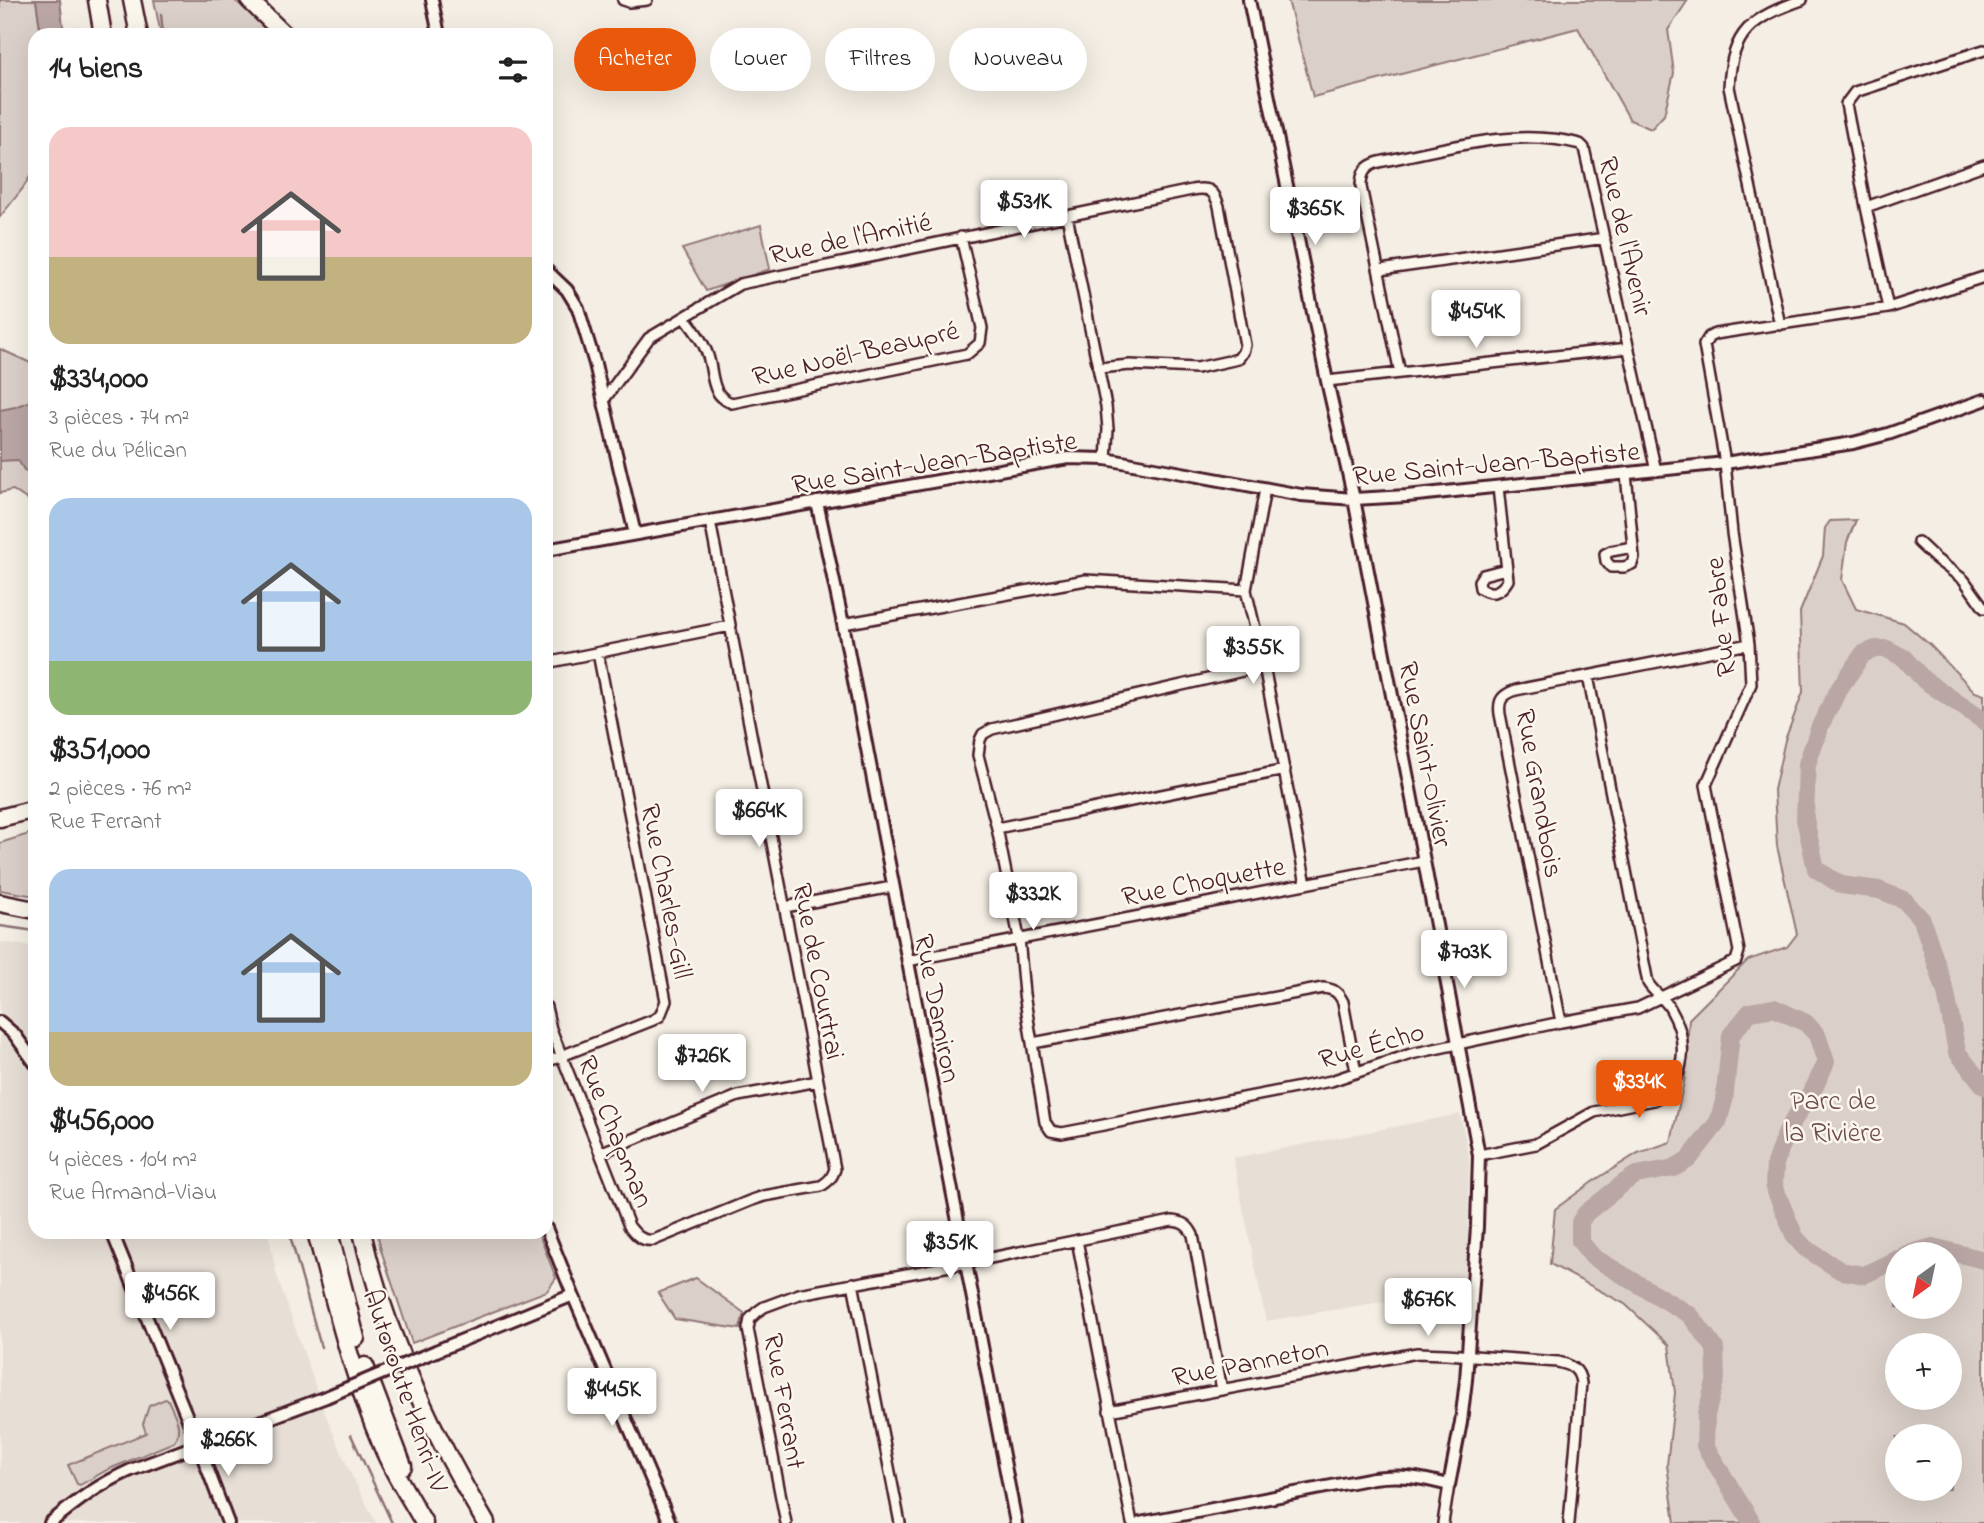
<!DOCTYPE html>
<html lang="fr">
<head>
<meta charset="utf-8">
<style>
	body { margin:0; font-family:"Indie Flower",sans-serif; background:#f6f6f6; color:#222; height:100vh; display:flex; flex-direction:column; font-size:26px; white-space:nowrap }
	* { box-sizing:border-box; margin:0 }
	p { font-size:23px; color:#767676 }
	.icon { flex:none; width:38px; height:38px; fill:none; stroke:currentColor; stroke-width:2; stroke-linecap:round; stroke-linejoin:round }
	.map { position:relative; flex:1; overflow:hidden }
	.sheet { position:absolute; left:28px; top:28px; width:525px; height:1211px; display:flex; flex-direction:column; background:#fff; border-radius:21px; box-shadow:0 7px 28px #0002 }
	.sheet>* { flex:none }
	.hud { position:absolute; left:574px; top:28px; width:665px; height:63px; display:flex; gap:14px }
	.needle { width:46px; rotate:213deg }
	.controls { position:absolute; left:1885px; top:1242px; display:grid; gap:14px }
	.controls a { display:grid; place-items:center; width:77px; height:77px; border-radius:50%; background:#fff; box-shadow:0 7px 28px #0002; font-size:35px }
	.price { position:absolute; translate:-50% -60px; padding:0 16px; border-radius:7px; background:#fff; color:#222; font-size:23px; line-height:46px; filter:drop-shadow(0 2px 4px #0008) }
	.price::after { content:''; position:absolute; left:50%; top:42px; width:21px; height:16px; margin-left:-10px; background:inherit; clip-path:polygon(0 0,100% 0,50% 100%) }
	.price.current { background:#ea580c; color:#fff }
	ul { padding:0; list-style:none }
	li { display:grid; align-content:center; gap:14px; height:371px; padding:0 21px }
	li span { display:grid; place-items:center; height:217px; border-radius:21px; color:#555 }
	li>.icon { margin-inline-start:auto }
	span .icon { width:126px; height:126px; fill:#fffc; stroke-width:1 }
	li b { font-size:30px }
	h2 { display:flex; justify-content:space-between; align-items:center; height:84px; padding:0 21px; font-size:30px }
	.chip { padding:0 24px; border-radius:32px; background:#fff; box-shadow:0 7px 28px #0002; font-size:24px; line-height:63px }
	.chip.current { background:#ea580c; color:#fff }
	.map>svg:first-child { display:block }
	.built { fill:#e7dfd6 }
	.green { fill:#dbd0c9; stroke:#92787a; stroke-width:2; fill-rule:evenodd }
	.water { fill:#baa7a5; stroke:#8d7174; stroke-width:2 }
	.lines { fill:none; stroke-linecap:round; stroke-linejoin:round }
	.stream { stroke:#8d7174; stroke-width:2.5 }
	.river { stroke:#baa7a5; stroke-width:18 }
	.minor-casing { stroke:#4a1f2b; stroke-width:14 }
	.tertiary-casing { stroke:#4a1f2b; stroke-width:16 }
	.motorway-casing { stroke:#4a1f2b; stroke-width:21 }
	.minor { stroke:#fbf7ec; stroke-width:9 }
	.tertiary { stroke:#fbf7ec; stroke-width:10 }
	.motorway { stroke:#fbf7ec; stroke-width:16 }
	.tertiary-bridge-casing { stroke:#4a1f2b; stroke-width:16; stroke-linecap:butt }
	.tertiary-bridge { stroke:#fbf7ec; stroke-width:10 }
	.labels { text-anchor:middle; stroke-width:5; stroke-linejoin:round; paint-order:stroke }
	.street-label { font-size:28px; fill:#4a1f2b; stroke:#fbf7ec }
	.park-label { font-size:28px; fill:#6e4b52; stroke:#fbf7ec }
</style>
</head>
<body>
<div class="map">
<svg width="1984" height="1523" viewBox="0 0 1984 1523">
	<rect width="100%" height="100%" fill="#f4eee4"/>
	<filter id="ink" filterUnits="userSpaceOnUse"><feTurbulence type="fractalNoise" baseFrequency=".0143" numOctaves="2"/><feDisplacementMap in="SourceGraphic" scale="14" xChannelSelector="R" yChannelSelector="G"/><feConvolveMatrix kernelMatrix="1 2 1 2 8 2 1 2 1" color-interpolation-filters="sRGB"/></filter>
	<g filter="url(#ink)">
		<path class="built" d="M0 942 35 947V1232H268L277 1276 324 1411 349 1470 376 1523H0Z
			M1460 1114 1469 1158 1467 1288 1266 1321 1233 1158Z"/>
		<path class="green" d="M0 0H36L41 35H35V168L23 188 0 217Z
			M154 0H234L251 13 272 35H161Z
			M1288 0H1688L1668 30 1674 73 1664 115 1651 129 1630 120 1578 28 1313 97Z
			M761 225 770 269 706 291 682 249Z
			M0 349 35 365V505L13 490 0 493Z
			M1856 520 1847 542 1842 580 1856 609 1904 623 1930 645 1975 692 1984 695V1523H1675L1667 1465 1675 1393 1669 1345 1625 1304 1550 1264 1555 1209 1595 1180 1638 1153 1671 1142 1685 1077 1689 1019 1748 960 1787 947 1797 934 1777 846 1774 790 1785 740 1803 692 1800 612 1823 556 1825 528 1830 521ZM1897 1255H1950V1307H1897ZM1897 1346H1950V1398H1897ZM1897 1437H1950V1489H1897Z
			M35 832V896L0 890V843Z
			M377 1232H538L556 1278 547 1291 412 1343 381 1250Z
			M696 1278 744 1313 740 1329 675 1319 658 1293Z
			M165 1399 168 1400C174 1414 184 1428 174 1442L107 1470 80 1485 77 1484 68 1465 146 1433 143 1424 149 1406Z"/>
		<path class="water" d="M36 0H60L64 35H41Z
			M35 399V483L34 475 24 470 18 460 0 461V410L15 407Z"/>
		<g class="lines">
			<path class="stream" d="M161 14 163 35
				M64 29 77 28
				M0 926 35 931
				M289 1232 321 1347
				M351 1435 392 1523"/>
			<path class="river" d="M1984 721 1924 680 1904 658 1887 649H1875L1863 654 1839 689 1820 726 1807 764 1805 819 1816 869 1841 885 1879 890 1904 900 1922 920 1946 993 1957 1052 1984 1086
				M1905 1255 1933 1247 1984 1260
				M1752 1523 1705 1446 1706 1415 1716 1378 1715 1348 1690 1315 1593 1257 1580 1241V1222L1586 1213 1625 1182 1636 1175 1674 1168 1689 1159 1718 1122 1724 1101 1731 1035 1750 1012 1774 1008 1806 1023 1817 1035 1826 1062 1815 1086 1788 1129 1775 1163 1774 1187 1795 1237 1805 1248 1841 1271 1864 1275 1897 1259"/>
			<g class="minor-casing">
				<path id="minor" d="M623 0 629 2 647 0
					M1866 207 1984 165
					M1067 216 1106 406 1108 429 1106 459
					M1380 270 1605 238
					M1888 308 1866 207 1846 104 1855 92 1984 50
					M685 318C694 329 704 342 708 356 714 374 710 396 732 403L967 354 980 343 982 328 961 237
					M1780 325 1729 87C1732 30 1752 18 1802 0
					M1400 373 1361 187C1361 173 1365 166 1379 162 1445 149 1513 127 1580 144L1584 148 1656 471
					M1327 381 1629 348
					M603 401 649 338 740 284 1192 190C1209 187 1214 190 1219 206L1245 345 1243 352 1238 359 1197 368 1130 365 1099 368
					M1626 474 1634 557 1632 564 1624 567H1611L1606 561 1605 554 1611 551 1633 547
					M1498 487 1508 580C1501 592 1492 596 1480 588L1479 581 1483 575 1506 569
					M1265 489 1246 590 1264 666 1306 884
					M1918 542 1936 559 1964 580 1984 608
					M843 624 1086 580 1246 590
					M546 663 730 626
					M1264 666 992 729 983 734 980 740 978 755 997 828 1019 938 1024 994 1045 1122 1051 1131 1062 1133 1331 1081 1411 1054 1561 1022 1638 1008 1736 961 1739 951 1706 785 1751 684 1749 644 1732 533 1725 463 1704 345 1709 337 1715 334 1888 308 1984 277
					M997 828 1285 770
					M785 907 892 887
					M907 961 1424 861
					M546 1007 551 1029 629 1226C636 1235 642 1242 654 1240L752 1200 764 1196 821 1186C829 1181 832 1178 835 1169L710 521
					M1561 1022 1500 714C1498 700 1502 695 1516 690L1749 644
					M1033 1043 1323 988C1334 989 1338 992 1343 1002L1356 1072
					M546 1062 653 1020 660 1016 666 1001 598 653
					M600 1153 738 1096 818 1081
					M1479 1155 1536 1144 1594 1112 1654 1100C1688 1080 1689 1040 1670 1008 1664 998 1654 993 1648 983L1588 676
					M1077 1240 1132 1523
					M853 1283 900 1523
					M1109 1411 1417 1353 1446 1354 1558 1362C1571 1365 1579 1368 1581 1383L1569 1523
					M786 1523 748 1329 750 1319 757 1312 764 1307 799 1294 966 1263 1172 1221C1183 1222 1188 1225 1193 1235L1222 1390
					M1443 1523 1449 1485"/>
			</g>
			<g class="tertiary-casing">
				<path id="tertiary" d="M432 0 439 35
					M546 270 567 290 578 308 595 364 635 534
					M817 502 843 624 1016 1523
					M546 550 1068 458 1106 459 1301 495 1354 499 1407 496 1725 463 1853 443 1888 434 1984 400
					M0 1022 15 1035 35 1063
					M546 1228 573 1295 670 1523
					M112 1232 198 1444 228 1523
					M436 1351 573 1295
					M50 1523C78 1500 98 1485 131 1470L326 1397
					M1140 1523 1373 1478C1403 1474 1421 1478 1449 1485L1461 1422 1466 1380 1477 1227 1479 1155 1424 861 1354 499 1327 381 1249 0"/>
			</g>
			<g class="motorway-casing">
				<path id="motorway" d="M97 0 103 35
					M132 0 139 35
					M249 0 285 35
					M0 818 35 809
					M0 903 35 910
					M316 1232C335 1304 353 1378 383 1448 394 1474 410 1498 424 1523
					M329 1232 356 1338
					M362 1232C385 1335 432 1433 486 1523
					M365 1366 403 1466"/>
			</g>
			<use href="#minor" class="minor"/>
			<use href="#tertiary" class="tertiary"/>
			<use href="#motorway" class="motorway"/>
			<g class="tertiary-bridge-casing">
				<path id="tertiary-bridge" d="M326 1397 436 1351"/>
			</g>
			<use href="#tertiary-bridge" class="tertiary-bridge"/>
		</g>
	</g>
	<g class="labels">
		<g class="street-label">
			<text transform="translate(1627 236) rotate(77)" y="10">Rue de l'Avenir</text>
			<text transform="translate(850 237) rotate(-12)" y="10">Rue de l'Amitié</text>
			<text transform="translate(855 352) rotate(-13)" y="10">Rue Noël-Beaupré</text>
			<text transform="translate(934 461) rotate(-9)" y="10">Rue Saint-Jean-Baptiste</text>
			<text transform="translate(1496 462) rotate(-5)" y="10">Rue Saint-Jean-Baptiste</text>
			<text transform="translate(1719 617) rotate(-96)" y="10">Rue Fabre</text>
			<text transform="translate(1427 754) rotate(79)" y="10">Rue Saint-Olivier</text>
			<text transform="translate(1541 793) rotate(80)" y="10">Rue Grandbois</text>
			<text transform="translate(1203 880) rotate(-11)" y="10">Rue Choquette</text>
			<text transform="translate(668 891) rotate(79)" y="10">Rue Charles-Gill</text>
			<text transform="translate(820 971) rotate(79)" y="10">Rue de Courtrai</text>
			<text transform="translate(939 1008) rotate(79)" y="10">Rue Damiron</text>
			<text transform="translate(1371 1044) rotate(-16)" y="10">Rue Écho</text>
			<text transform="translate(617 1131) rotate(68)" y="10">Rue Chapman</text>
			<text transform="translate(1250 1361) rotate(-11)" y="10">Rue Panneton</text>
			<text transform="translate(407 1390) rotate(71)" y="10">Autoroute Henri-IV</text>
			<text transform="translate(786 1401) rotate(80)" y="10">Rue Ferrant</text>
		</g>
		<g class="park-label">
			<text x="1833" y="1109">Parc de<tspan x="1833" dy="32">la Rivière</tspan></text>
		</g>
	</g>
</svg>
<div class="controls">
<a><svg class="needle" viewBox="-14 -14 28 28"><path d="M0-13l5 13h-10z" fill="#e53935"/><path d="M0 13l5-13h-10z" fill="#767676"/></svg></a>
<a>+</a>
<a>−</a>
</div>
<b class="price" style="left:1024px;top:240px">$531K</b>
<b class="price" style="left:1315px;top:247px">$365K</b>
<b class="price" style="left:1476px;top:350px">$454K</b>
<b class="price" style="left:1253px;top:686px">$355K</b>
<b class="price" style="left:759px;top:849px">$664K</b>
<b class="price" style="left:1033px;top:932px">$332K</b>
<b class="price" style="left:1464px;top:990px">$703K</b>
<b class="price" style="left:702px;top:1094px">$726K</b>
<b class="price current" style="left:1639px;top:1120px">$334K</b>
<b class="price" style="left:950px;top:1281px">$351K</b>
<b class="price" style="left:170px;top:1332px">$456K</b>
<b class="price" style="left:1428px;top:1338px">$676K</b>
<b class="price" style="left:612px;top:1428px">$445K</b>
<b class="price" style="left:228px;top:1478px">$266K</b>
<div class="hud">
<a class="chip current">Acheter</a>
<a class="chip">Louer</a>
<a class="chip">Filtres</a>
<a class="chip">Nouveau</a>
</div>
<section class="sheet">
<h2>14 biens<svg class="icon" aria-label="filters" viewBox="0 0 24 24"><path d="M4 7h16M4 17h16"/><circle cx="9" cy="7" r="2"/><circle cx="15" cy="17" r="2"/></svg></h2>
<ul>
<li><span style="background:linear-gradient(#f6c9c9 60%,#c2b280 0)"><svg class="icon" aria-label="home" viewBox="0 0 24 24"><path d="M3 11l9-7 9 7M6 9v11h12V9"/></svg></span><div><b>$334,000</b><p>3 pièces · 74 m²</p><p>Rue du Pélican</p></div></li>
<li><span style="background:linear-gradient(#a9c7e8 75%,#8fb573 0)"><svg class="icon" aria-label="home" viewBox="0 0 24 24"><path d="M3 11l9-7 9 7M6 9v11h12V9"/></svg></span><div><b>$351,000</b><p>2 pièces · 76 m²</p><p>Rue Ferrant</p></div></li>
<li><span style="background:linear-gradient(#a9c7e8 75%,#c2b280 0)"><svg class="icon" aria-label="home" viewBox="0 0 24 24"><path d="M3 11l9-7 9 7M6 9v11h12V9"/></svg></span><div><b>$456,000</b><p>4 pièces · 104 m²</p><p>Rue Armand-Viau</p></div></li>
</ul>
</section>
</div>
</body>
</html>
